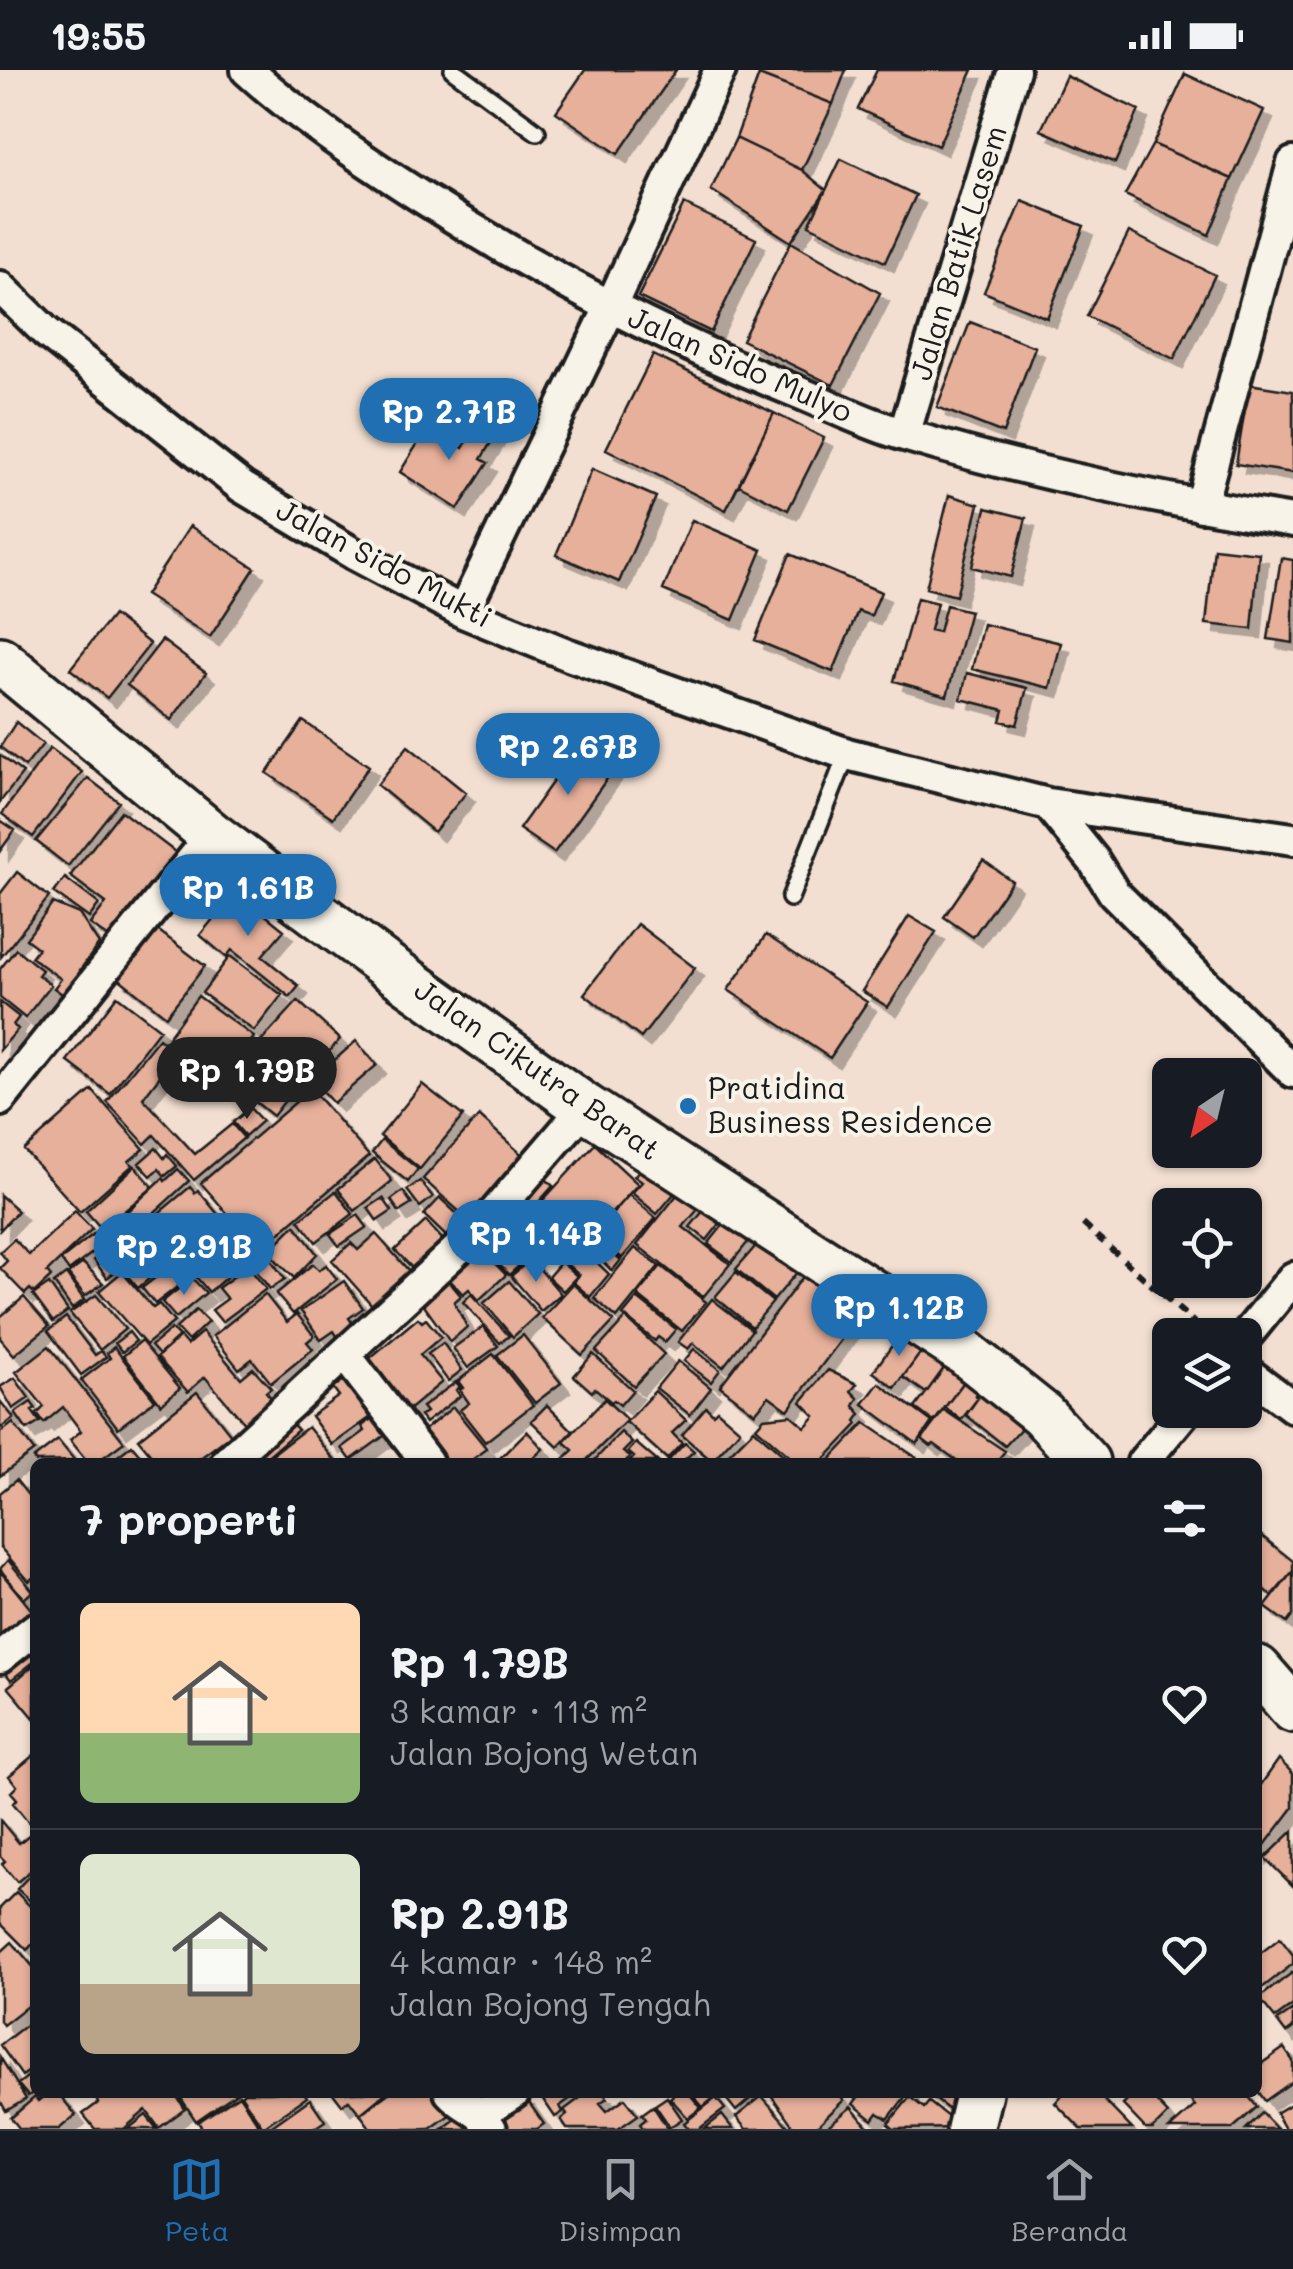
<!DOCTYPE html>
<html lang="id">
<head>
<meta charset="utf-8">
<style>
	body { margin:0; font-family:Mali,sans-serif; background:#242831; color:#f1f3f6; height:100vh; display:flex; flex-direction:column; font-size:38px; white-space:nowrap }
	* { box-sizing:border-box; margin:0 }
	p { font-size:32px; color:#9ea1a6 }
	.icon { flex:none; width:55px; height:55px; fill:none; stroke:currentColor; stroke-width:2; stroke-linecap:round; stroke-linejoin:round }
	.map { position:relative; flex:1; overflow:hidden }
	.sheet { position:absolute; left:30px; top:1388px; width:1232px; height:640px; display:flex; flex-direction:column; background:#171b24; border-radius:15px; box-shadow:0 2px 8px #0004 }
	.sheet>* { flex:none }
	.needle { width:65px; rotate:215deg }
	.tools { position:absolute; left:1152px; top:988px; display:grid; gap:20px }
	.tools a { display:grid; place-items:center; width:110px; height:110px; border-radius:15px; background:#171b24; box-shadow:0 2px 8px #0004; font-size:50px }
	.price { position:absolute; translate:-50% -85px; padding:0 22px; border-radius:35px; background:#1f6fb2; color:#fff; font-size:32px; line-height:65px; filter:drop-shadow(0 2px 5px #0008) }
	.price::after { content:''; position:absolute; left:50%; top:60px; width:30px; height:22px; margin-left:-15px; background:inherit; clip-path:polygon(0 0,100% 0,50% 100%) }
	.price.current { background:#222; color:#fff }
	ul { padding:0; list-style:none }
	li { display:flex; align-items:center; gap:30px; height:250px; padding:0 50px }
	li+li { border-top:2px solid #363941 }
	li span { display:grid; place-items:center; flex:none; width:280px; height:200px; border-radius:15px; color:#555 }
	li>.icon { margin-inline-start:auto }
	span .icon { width:120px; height:120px; fill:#fffc; stroke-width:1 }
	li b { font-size:42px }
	h2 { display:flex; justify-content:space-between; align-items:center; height:120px; padding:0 50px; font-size:42px }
	.status { display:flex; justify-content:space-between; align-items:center; height:70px; padding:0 50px; background:#171b24; direction:ltr }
	.status svg { height:28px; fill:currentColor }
	.tab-bar { display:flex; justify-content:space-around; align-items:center; height:140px; border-top:2px solid #363941; background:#171b24; font-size:28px; color:#9ea1a6 }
	.tab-bar a { display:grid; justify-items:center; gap:5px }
	.tab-bar .current { color:#1f6fb2 }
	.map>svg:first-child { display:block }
	.building { fill:#e6b09b; stroke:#1c1c1c; stroke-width:2.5; filter:url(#shadow) }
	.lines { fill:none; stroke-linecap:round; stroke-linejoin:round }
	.lane-casing { stroke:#1c1c1c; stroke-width:22 }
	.street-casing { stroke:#1c1c1c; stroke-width:38 }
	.secondary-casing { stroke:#1c1c1c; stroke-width:52 }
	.path { stroke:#1c1c1c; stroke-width:6; stroke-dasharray:10 8; stroke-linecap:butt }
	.lane { stroke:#f7f3e8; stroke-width:15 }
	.street { stroke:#f7f3e8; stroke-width:30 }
	.secondary { stroke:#f7f3e8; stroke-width:45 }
	.poi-dot { fill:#1f6fb2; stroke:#f7f3e8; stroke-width:4 }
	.labels { text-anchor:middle; stroke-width:8; stroke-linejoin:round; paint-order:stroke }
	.street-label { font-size:30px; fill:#1c1c1c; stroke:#f7f3e8 }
	.poi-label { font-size:30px; fill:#1c1c1c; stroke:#f7f3e8; text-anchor:start }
</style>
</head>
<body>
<div class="status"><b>19:55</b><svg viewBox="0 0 49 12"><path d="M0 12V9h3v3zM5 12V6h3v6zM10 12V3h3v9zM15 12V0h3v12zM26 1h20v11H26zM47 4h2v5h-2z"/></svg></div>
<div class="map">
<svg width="1293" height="2059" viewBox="0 0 1293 2059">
	<defs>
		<filter id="shadow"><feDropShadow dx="9" dy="9" stdDeviation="0" flood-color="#0004"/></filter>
	</defs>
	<rect width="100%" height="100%" fill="#f2dfd1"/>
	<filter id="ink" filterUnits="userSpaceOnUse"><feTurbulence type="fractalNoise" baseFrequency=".01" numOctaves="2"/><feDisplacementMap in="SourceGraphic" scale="20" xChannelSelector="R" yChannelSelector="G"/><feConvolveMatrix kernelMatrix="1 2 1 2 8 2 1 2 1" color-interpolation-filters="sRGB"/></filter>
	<g filter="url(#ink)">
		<path class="building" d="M585 0H676L618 84 556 42Z
			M761 0H846L833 34 759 5Z
			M877 0H973L938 76 858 39Z
			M1185 4 1264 40 1232 109 1153 74Z
			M759 5 833 34 802 100 736 68Z
			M1066 6 1139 40 1115 93 1041 60Z
			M736 68 802 100 826 120 791 172 711 120Z
			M1153 74 1232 109 1209 165 1125 125Z
			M841 89 916 125 885 192 809 155Z
			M1022 131 1084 156 1047 248 984 222Z
			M684 134 756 169 711 262 638 227Z
			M1129 162 1215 205 1174 289 1087 246Z
			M791 172 880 223 833 315 742 270Z
			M970 252 1035 277 1003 363 937 337Z
			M653 285 774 343 726 440 606 379Z
			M1249 314 1293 321V403L1236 394Z
			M774 343 824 368 788 440 739 415Z
			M480 350 498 361 481 389 488 393 458 439 400 402 429 355 463 378Z
			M592 399 656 427 619 512 556 485Z
			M949 425 979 434 956 526 926 518Z
			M986 438 1026 448 1011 507 972 497Z
			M692 450 762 480 733 550 663 520Z
			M190 456 255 498 210 567 145 525Z
			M1214 478 1259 483 1252 559 1206 554Z
			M790 484 881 522 871 546 858 541 833 602 755 570Z
			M1281 488 1293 490V573L1268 569Z
			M917 528 937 533 930 560 939 562 946 535 970 541 947 626 894 611Z
			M113 545 150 574 107 628 70 599Z
			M983 554 1061 573 1050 618 972 599Z
			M162 570 206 603 171 650 127 615Z
			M967 603 1027 618 1017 655 1001 651 1004 640 961 629Z
			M303 651 369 696 333 748 267 703Z
			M16 652 43 674 25 697 0 677Z
			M581 672 616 696 554 783 519 759Z
			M408 676 466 723 434 762 377 715Z
			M50 678 82 702 33 767 2 744Z
			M0 685 23 703 0 732Z
			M88 708 119 732 68 796 36 771Z
			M121 741 183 788 117 874 90 854 106 833 70 806Z
			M0 750 15 760 0 781Z
			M983 790 1012 811 973 867 944 847Z
			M17 802 49 827 1 887 0 824Z
			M65 808 99 834 89 848 54 823Z
			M232 826 238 831 242 826 284 860 262 886 299 916 290 927 232 880 226 887 200 865Z
			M53 833 79 844 99 874 80 900 88 906 70 930 54 918 61 909 31 887 38 878 26 869Z
			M909 846 936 862 888 937 862 921Z
			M637 854 695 898 641 968 584 924Z
			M155 858 205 896 166 946 117 907Z
			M766 865 867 932 830 988 728 920Z
			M16 879 42 900 38 905 51 915 25 948 0 928V899Z
			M230 886 282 925 254 961 202 923Z
			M117 926 160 959 110 1024 67 991Z
			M198 926 254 967 242 984 234 979 225 990 218 984 208 997 168 967Z
			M298 931 340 969 302 1012 259 974Z
			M0 932 19 947 13 955 18 959 0 980Z
			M159 968 177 984 143 1028 195 1084 232 1054 244 1068 194 1110 154 1065 145 1074 107 1032Z
			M356 971 377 995 333 1033 312 1010Z
			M253 977 298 1014 273 1046 227 1009Z
			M422 1014 463 1046 420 1099 380 1066Z
			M311 1019 369 1086 259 1180 201 1113Z
			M92 1020 144 1079 129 1091 133 1095 80 1142 24 1080Z
			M250 1038 262 1051 245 1066 233 1052Z
			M479 1046 528 1090 472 1153 423 1109Z
			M382 1070 418 1099 408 1112 372 1083Z
			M595 1074 638 1114 577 1181 533 1141Z
			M156 1078 164 1088 167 1084 177 1096 165 1106 159 1099 151 1106 139 1093Z
			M651 1087 683 1113 657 1144 632 1123 642 1112 634 1106Z
			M375 1089 392 1111 355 1141 338 1119Z
			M135 1096 153 1117 116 1148 113 1144 99 1156 86 1141Z
			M178 1099 189 1111 135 1160 122 1146 163 1108 165 1111Z
			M540 1103 553 1116 530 1142 539 1150 525 1166 502 1146Z
			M420 1111 433 1127 420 1137 407 1120Z
			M685 1115 705 1131 683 1157 730 1194 703 1227 637 1175Z
			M190 1117 195 1123 198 1120 221 1148 211 1157 242 1194 209 1222 177 1185 138 1218 126 1204 129 1202 119 1189 124 1185 118 1177Z
			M336 1121 353 1144 316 1172 299 1150Z
			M403 1121 412 1134 399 1142 391 1130Z
			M0 1125 18 1141 0 1160Z
			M629 1125 656 1148 622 1188 594 1165Z
			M383 1128 392 1141 377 1151 368 1138Z
			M440 1128 469 1155 452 1172 424 1145Z
			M714 1128 730 1141 707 1170 690 1157Z
			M75 1141 92 1159 47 1202 51 1207 34 1223 30 1219 25 1224 0 1198 7 1191 0 1182 14 1169 29 1185Z
			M733 1143 756 1162 732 1192 708 1174Z
			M358 1145 367 1157 339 1176 330 1164Z
			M109 1150 117 1159 109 1168 100 1159Z
			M426 1151 450 1178 419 1205 395 1180Z
			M504 1151 533 1183 509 1205 480 1174Z
			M295 1155 317 1184 294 1208 268 1182Z
			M96 1162 105 1173 69 1201 61 1190Z
			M376 1164 417 1210 380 1244 332 1190 351 1173 358 1180Z
			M594 1168 621 1190 612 1201 588 1176Z
			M761 1170 798 1201 774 1230 736 1199Z
			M112 1175 119 1184 113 1189 120 1198 107 1208 94 1190Z
			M480 1178 506 1205 479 1230 469 1219 463 1224 448 1208Z
			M582 1178 609 1204 590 1227 573 1212 579 1205 562 1190 571 1179 577 1183Z
			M635 1178 659 1196 617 1248 594 1228Z
			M266 1183 285 1209 270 1219 251 1194Z
			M531 1189 561 1224 541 1241 511 1206Z
			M177 1191 190 1207 155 1234 142 1218Z
			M561 1192 577 1206 563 1221 548 1207Z
			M83 1193 103 1213 85 1226 68 1204Z
			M313 1194 319 1200 326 1195 337 1209 293 1244 276 1224Z
			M248 1196 266 1219 222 1252 212 1240 227 1229 218 1218Z
			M661 1196 706 1232 682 1261 637 1225Z
			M122 1202 153 1238 159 1234 174 1252 146 1275 99 1221Z
			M736 1202 773 1232 752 1257 715 1227Z
			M66 1204 84 1230 72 1239 54 1213Z
			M805 1204 837 1228 834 1233 856 1250 788 1340 769 1326 755 1343 720 1316Z
			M192 1208 206 1223 176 1248 162 1232Z
			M447 1209 461 1226 454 1232 467 1257 450 1272 422 1233Z
			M344 1211 363 1238 349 1248 355 1257 338 1268 334 1261 321 1270 301 1241Z
			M509 1211 538 1244 513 1267 484 1233Z
			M49 1214 68 1241 53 1252 33 1225Z
			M573 1214 614 1251 582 1285 542 1248Z
			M265 1224 287 1252 297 1244 314 1266 307 1272 313 1279 271 1313 252 1289 239 1299 213 1266Z
			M471 1224 509 1266 500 1273 463 1232Z
			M96 1225 125 1259 100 1280 70 1243Z
			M24 1227 49 1256 14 1285 0 1268V1247Z
			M637 1228 676 1259 665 1272 658 1267 655 1271 623 1245Z
			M712 1229 752 1260 723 1297 693 1273 688 1279 678 1272Z
			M196 1240 208 1252 188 1271 176 1258Z
			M66 1247 95 1285 101 1281 106 1287 81 1305 48 1261Z
			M418 1248 422 1252 426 1249 441 1267 420 1285 442 1312 400 1347 359 1297Z
			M626 1248 664 1284 634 1316 596 1281Z
			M483 1257 498 1276 468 1298 453 1278Z
			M171 1259 179 1267 159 1285 151 1276Z
			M904 1259 924 1278 895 1318 873 1302Z
			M129 1262 136 1271 122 1282 115 1273Z
			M202 1262 241 1308 253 1298 271 1318 266 1322 274 1331 246 1355 205 1307 188 1322 157 1287 180 1267 187 1275Z
			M523 1265 561 1313 535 1333 497 1285Z
			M141 1271 180 1318 161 1334 123 1286Z
			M443 1273 462 1300 448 1311 428 1284Z
			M49 1276 124 1372 97 1392H88L70 1370 81 1361 63 1337 44 1353 37 1344 44 1337 16 1302Z
			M114 1277 155 1330 118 1358 81 1310 110 1288 107 1283Z
			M924 1278 947 1294 926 1323 903 1307Z
			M694 1279 720 1300 711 1312 684 1291Z
			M493 1284 533 1335 485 1372 460 1340 469 1333 460 1320 463 1318 458 1311Z
			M593 1284 633 1320 620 1335 614 1330 611 1332 595 1318 592 1322 574 1306Z
			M953 1286 969 1305 934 1352 915 1338Z
			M678 1291 711 1318 690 1345 656 1318Z
			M828 1300 857 1314 851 1321 858 1328 854 1336 861 1344 856 1351 858 1354 822 1392H796L756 1357 764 1348 791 1345 805 1357 815 1346 801 1332Z
			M350 1305 378 1342 332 1375 311 1346 339 1326 333 1318Z
			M969 1305 982 1315 975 1325 978 1328 961 1350 945 1337Z
			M15 1308 29 1328 13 1339 0 1317Z
			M456 1312 460 1317 456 1320 460 1326 425 1353 420 1346 426 1342 422 1337Z
			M879 1313 932 1352 917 1374 863 1334Z
			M982 1315 1023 1356 1005 1376 966 1345 978 1328 975 1325Z
			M655 1321 686 1350 672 1363 682 1373 667 1389 626 1352Z
			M197 1322 231 1365 195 1392H157L138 1369Z
			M605 1329 627 1350 585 1392H561L573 1380 564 1372Z
			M0 1331 14 1348 0 1359Z
			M31 1332 36 1339 32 1341 40 1352 27 1360 15 1343Z
			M547 1335 573 1361 558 1377 531 1351Z
			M453 1337 487 1379 469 1392H431L413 1369Z
			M706 1337 713 1344 717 1340 740 1360 712 1391 682 1365Z
			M944 1340 1005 1381 996 1392H959L934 1374 931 1376 922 1369Z
			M379 1344 391 1361 351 1390 342 1378 365 1361 362 1356Z
			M287 1348 298 1360 264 1389 253 1376Z
			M13 1353 34 1381 0 1406V1363Z
			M865 1353 923 1392H828Z
			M308 1357 336 1392H269L266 1389Z
			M754 1359 791 1392H721Z
			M527 1361 543 1379 529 1392H496Z
			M621 1362 632 1373 623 1382 630 1387 625 1392H593Z
			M58 1370 75 1391 36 1392 33 1389Z
			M636 1373 658 1392H629L634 1387 628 1382Z
			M685 1373 694 1381 682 1392H670L668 1391Z
			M132 1375 146 1392H110Z
			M16 1410 35 1434V1506L29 1511 0 1477V1423Z
			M1258 1463 1293 1491V1501L1272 1526 1258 1513Z
			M8 1490 33 1521 24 1529 0 1499Z
			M0 1501 34 1543 0 1570Z
			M1293 1501V1545L1287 1553 1265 1537Z
			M27 1577 35 1591 11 1610 1 1597Z
			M35 1594V1649L8 1617Z
			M35 1684V1760L13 1733 17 1729 11 1722 17 1716 9 1706Z
			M1279 1689 1293 1704V1738L1258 1784V1719Z
			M0 1750 19 1773 35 1760V1797L17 1812 2 1794 5 1791 0 1786Z
			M1293 1761V1816L1265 1788Z
			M31 1804 35 1808V1835L17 1819Z
			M16 1822 35 1841V1872L27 1880 0 1853V1838Z
			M1280 1868 1293 1885V1894L1258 1921V1885Z
			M12 1872 35 1899V1930L3 1955 0 1951V1883Z
			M1293 1902V1935L1275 1948 1259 1928Z
			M1293 1940V1958L1286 1963 1277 1951Z
			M35 1948V1997L22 2006 0 1975Z
			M1284 1978 1293 1991V2011L1265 2031 1258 2021V1996Z
			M0 1987 26 2029 6 2041 0 2030Z
			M35 2001V2022H47L40 2028 34 2022 28 2026 18 2014Z
			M49 2022H57L76 2045 59 2059H20L11 2048 35 2027 38 2031Z
			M93 2022H174L185 2039 159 2058 146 2040 124 2059H95L83 2044 98 2033Z
			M177 2022H238L196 2051Z
			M244 2022H304L307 2027 263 2057 241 2025Z
			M332 2022H387L360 2044 349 2030 342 2035Z
			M390 2022H435L451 2044 430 2059H371L360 2044Z
			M538 2022H567L571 2028 560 2036 563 2042 555 2047Z
			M588 2022H603L607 2028 600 2033 607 2041 625 2028 638 2045 618 2059H567L561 2050 567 2045 564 2040Z
			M676 2022H688L701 2038 688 2048 670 2028Z
			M690 2022H711L715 2027 703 2037Z
			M721 2022H758L736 2041Z
			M774 2022H837L844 2030 814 2059H795L771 2025Z
			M862 2022H909L888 2049 878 2043 873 2050 853 2034Z
			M926 2022H963L957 2046Z
			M1065 2022H1096L1132 2059H1081L1055 2033Z
			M1136 2022H1147L1168 2044 1153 2059H1146L1123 2035Z
			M1183 2022H1245L1257 2037 1232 2059H1169L1195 2036Z
			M239 2025 261 2058 203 2059 198 2052Z
			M762 2026 790 2059H746L736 2047Z
			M525 2027 544 2054 537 2059H493L488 2052Z
			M667 2027 682 2049 670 2057 655 2035Z
			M910 2027 924 2038 929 2032 962 2058 894 2059 888 2054Z
			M716 2028 725 2039 699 2059H689L684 2053Z
			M310 2029 325 2051 313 2059H274L272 2056Z
			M1293 2033V2059H1285L1276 2043Z
			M653 2036 668 2059H644L640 2054 646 2049 642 2044Z
			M851 2037 868 2057 830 2059 828 2056Z
			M470 2039 482 2059H442Z
			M1262 2043 1277 2059H1246Z
			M146 2045 157 2059H128Z
			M722 2045 733 2059H704Z"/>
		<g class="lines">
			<g class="lane-casing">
				<path id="lane" d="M453 0 537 62
					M790 828 847 684"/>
			</g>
			<g class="street-casing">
				<path id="street" d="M247 0C299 47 359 87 418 125 538 202 663 268 795 321 832 336 869 355 908 366 1034 404 1163 430 1293 451
					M0 217 46 262 242 417 354 484 463 542 569 585 847 684 1048 734 1293 769
					M904 365 1014 0
					M1201 436 1293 93
					M463 542 610 238 720 0
					M1048 734 1094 791 1114 823 1293 1002
					M0 1030 212 765
					M1245 1267 1293 1208
					M346 1286 427 1392
					M1245 1301 1293 1337
					M227 1392 484 1155 585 1037
					M1143 1392 1186 1340
					M0 1587 35 1559
					M450 2022C465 2039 480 2038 491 2059
					M483 2043 515 2022"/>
			</g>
			<g class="secondary-casing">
				<path id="secondary" d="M0 590 212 765 384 894 585 1037 964 1282 1042 1344 1086 1392
					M1258 1599 1293 1639
					M970 2059 979 2022"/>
			</g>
			<path class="path" d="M1083 1154 1208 1265"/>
			<use href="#lane" class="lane"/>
			<use href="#street" class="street"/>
			<use href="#secondary" class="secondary"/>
		</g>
	</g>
	<circle class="poi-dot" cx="688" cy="1036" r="10"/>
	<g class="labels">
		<g class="street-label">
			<text transform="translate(959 183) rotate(-73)" y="10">Jalan Batik Lasem</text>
			<text transform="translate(740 295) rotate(24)" y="10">Jalan Sido Mulyo</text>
			<text transform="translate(384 494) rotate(28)" y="10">Jalan Sido Mukti</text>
			<text transform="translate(537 1000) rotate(35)" y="10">Jalan Cikutra Barat</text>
		</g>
		<g class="poi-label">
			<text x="708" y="1029">Pratidina<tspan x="708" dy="34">Business Residence</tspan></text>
		</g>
	</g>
</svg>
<div class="tools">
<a><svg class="needle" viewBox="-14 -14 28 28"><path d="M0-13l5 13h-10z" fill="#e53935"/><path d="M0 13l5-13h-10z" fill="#9ea1a6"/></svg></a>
<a><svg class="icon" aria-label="locate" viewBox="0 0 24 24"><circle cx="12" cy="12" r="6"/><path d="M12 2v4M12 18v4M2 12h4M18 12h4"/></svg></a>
<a><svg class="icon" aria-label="layers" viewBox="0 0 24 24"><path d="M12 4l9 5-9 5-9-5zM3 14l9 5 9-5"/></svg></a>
</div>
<b class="price" style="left:449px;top:393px">Rp 2.71B</b>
<b class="price" style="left:568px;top:728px">Rp 2.67B</b>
<b class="price" style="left:248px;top:869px">Rp 1.61B</b>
<b class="price current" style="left:247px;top:1052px">Rp 1.79B</b>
<b class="price" style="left:536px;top:1215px">Rp 1.14B</b>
<b class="price" style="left:184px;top:1228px">Rp 2.91B</b>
<b class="price" style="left:899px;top:1289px">Rp 1.12B</b>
<section class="sheet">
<h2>7 properti<svg class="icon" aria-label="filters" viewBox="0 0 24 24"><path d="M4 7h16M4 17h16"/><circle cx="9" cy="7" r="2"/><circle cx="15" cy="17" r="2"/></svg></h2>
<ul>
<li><span style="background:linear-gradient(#ffd9b3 65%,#8fb573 0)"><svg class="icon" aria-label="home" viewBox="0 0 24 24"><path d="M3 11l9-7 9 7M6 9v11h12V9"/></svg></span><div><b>Rp 1.79B</b><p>3 kamar · 113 m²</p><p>Jalan Bojong Wetan</p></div><svg class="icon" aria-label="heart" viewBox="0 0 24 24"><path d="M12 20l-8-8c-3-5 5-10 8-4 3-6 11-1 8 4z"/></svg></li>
<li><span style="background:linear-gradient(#dfe7d0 65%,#b9a48a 0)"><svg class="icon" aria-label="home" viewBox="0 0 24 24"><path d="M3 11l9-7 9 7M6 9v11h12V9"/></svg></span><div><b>Rp 2.91B</b><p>4 kamar · 148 m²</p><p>Jalan Bojong Tengah</p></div><svg class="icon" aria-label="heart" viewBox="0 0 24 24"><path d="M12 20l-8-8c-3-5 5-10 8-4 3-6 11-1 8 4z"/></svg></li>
</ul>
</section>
</div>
<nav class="tab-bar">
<a class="current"><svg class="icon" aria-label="map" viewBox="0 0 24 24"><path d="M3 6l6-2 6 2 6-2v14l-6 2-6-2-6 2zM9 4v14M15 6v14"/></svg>Peta</a>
<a><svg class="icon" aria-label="saved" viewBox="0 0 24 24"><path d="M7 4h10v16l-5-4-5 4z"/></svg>Disimpan</a>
<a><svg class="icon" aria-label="home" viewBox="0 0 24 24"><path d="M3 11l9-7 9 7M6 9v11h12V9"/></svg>Beranda</a>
</nav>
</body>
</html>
